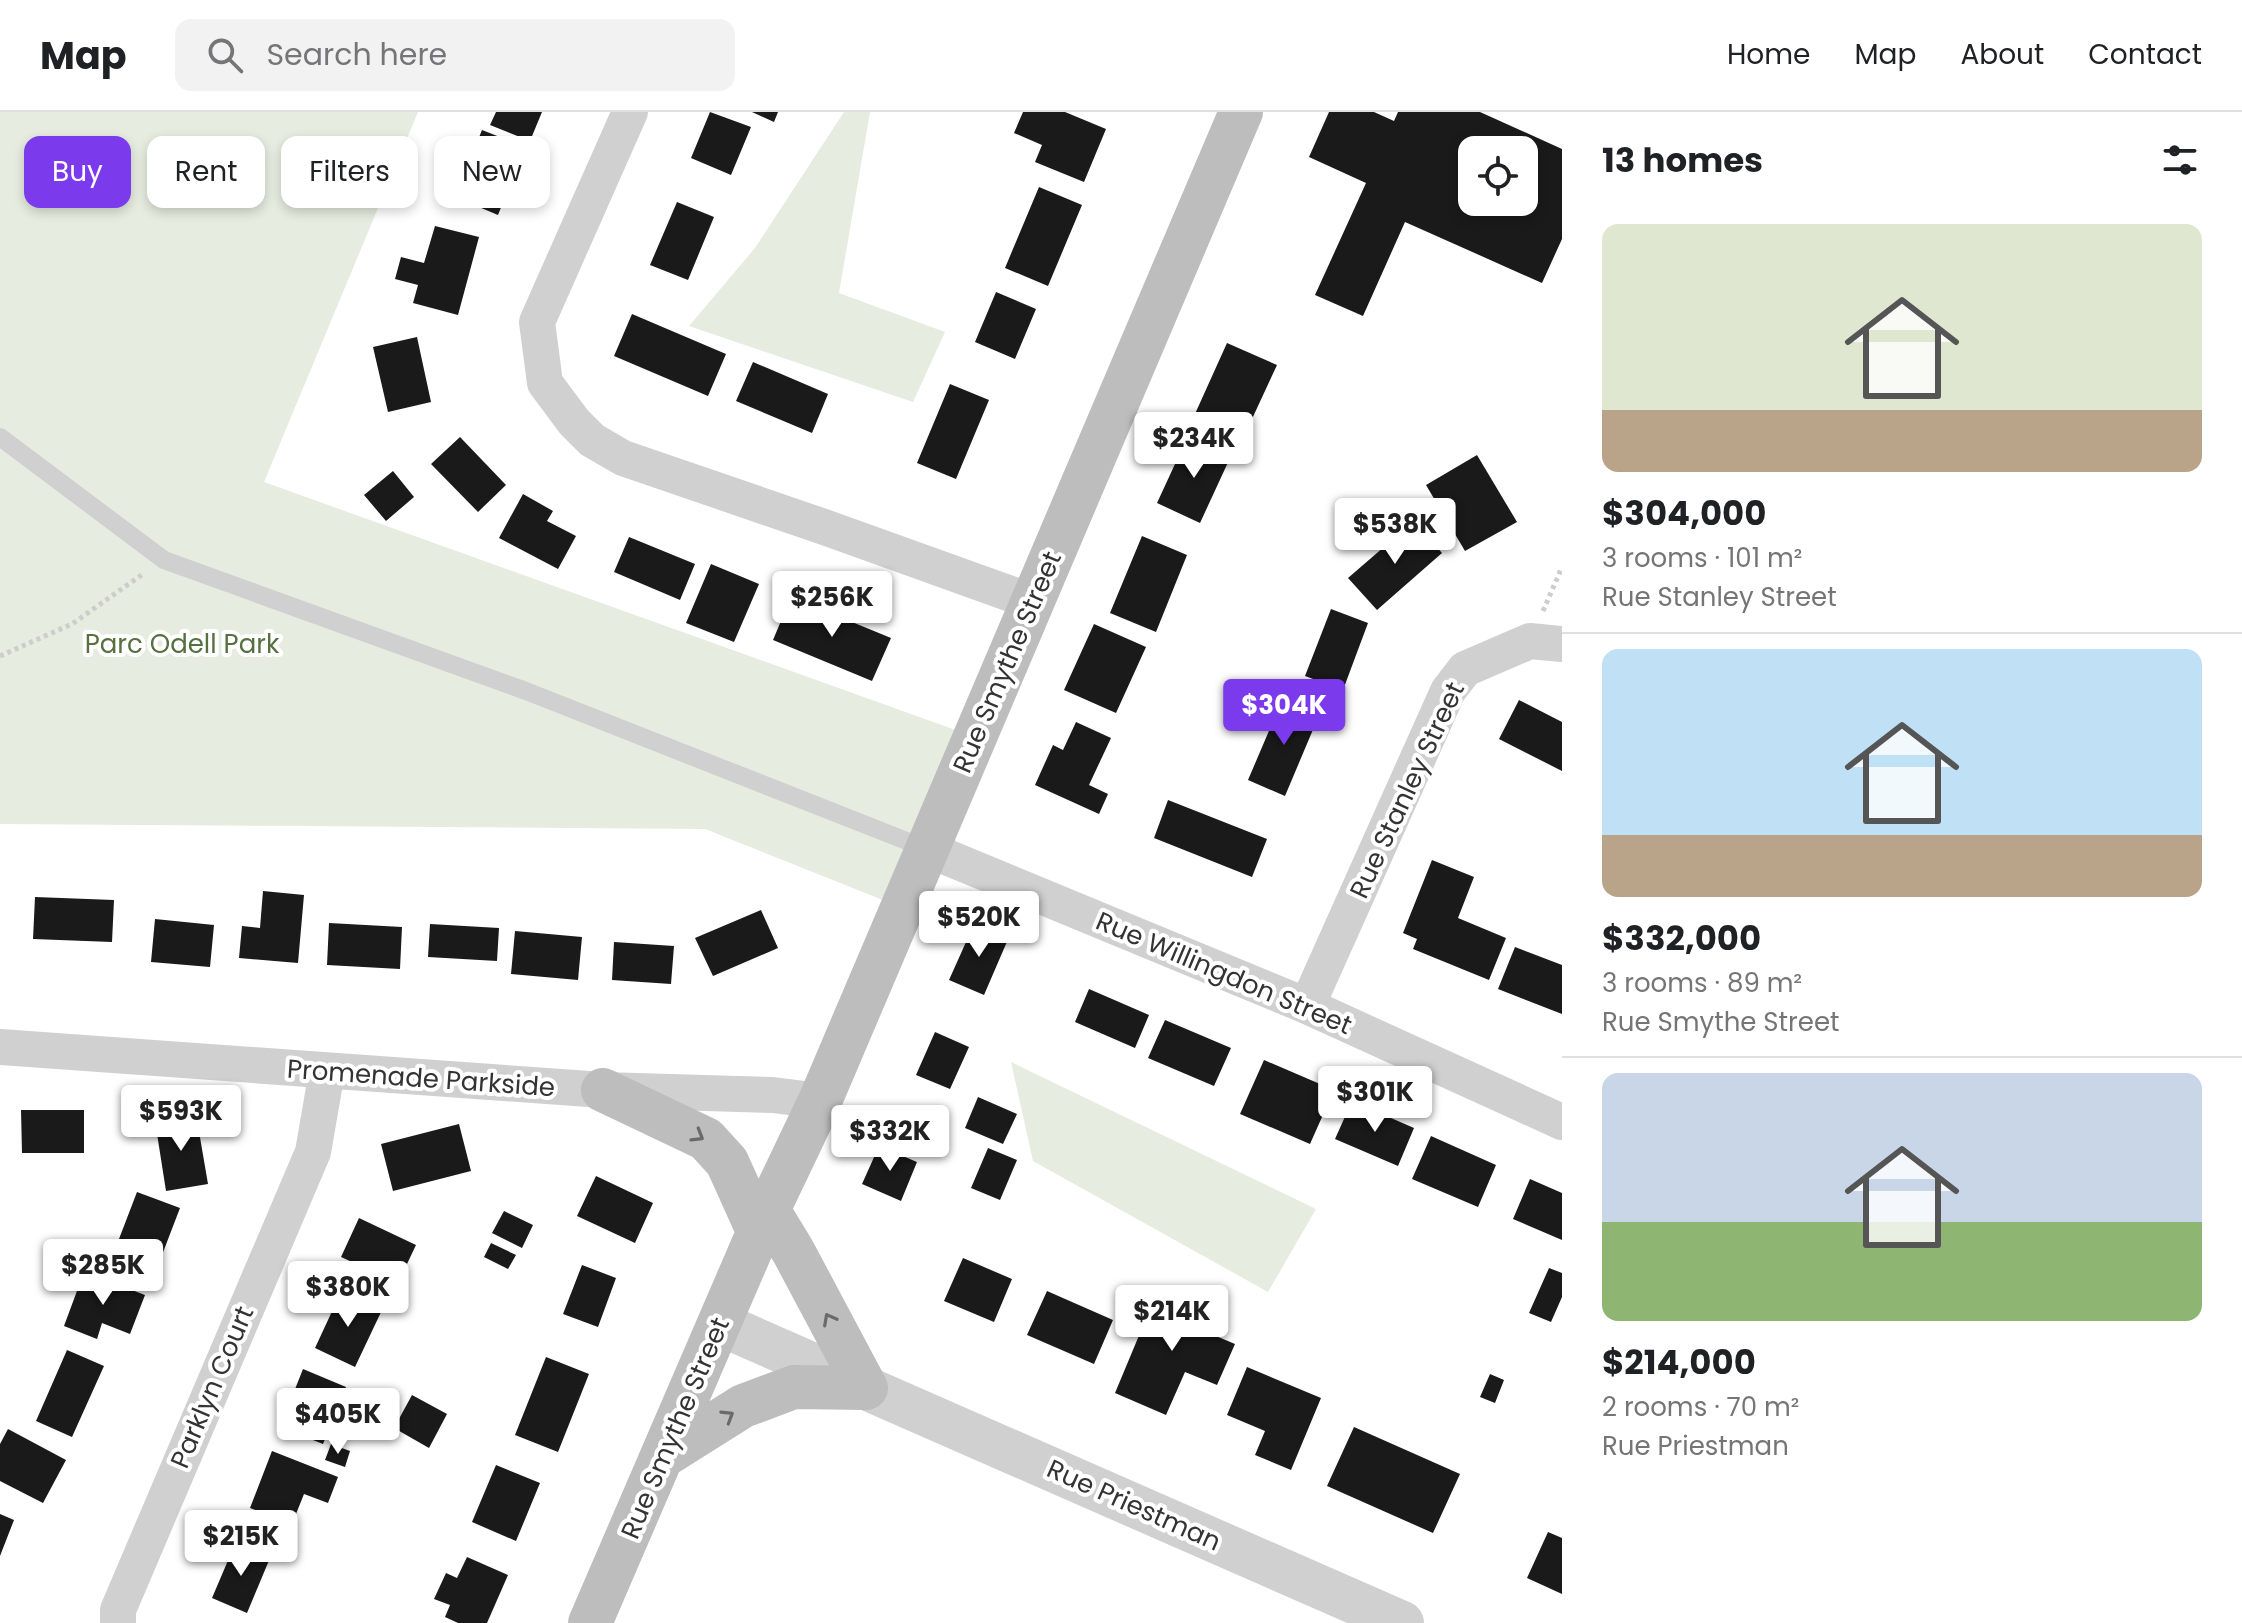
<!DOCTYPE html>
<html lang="en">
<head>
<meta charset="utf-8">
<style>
	body { margin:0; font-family:Poppins,sans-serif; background:#f2f2f2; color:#202124; height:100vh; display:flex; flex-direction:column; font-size:30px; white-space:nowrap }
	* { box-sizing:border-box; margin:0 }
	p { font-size:26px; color:#757577 }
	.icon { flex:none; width:44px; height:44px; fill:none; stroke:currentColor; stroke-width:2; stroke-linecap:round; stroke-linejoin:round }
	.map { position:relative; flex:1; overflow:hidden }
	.side { display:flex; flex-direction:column; background:#fff; width:680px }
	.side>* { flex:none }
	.guide { position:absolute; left:24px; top:24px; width:760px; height:72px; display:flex; gap:16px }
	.buttons { position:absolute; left:1458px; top:24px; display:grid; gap:16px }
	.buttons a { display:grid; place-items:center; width:80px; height:80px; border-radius:16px; background:#fff; box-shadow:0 4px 12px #0003; font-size:40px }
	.price { position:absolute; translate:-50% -68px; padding:0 18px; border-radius:8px; background:#fff; color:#222; font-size:26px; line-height:52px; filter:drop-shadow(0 2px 4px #0008) }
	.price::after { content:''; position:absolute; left:50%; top:48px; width:24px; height:18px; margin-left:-12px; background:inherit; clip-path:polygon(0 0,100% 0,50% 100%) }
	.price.on { background:#7c3aed; color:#fff }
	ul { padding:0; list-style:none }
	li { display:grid; align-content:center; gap:16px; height:424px; padding:0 40px }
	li+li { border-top:2px solid #e0e0e0 }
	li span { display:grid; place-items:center; height:248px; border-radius:16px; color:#555 }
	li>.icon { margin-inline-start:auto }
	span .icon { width:144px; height:144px; fill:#fffc; stroke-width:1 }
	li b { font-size:34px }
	h2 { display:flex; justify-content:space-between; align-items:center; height:96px; padding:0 40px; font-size:34px }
	.chip { padding:0 28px; border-radius:16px; background:#fff; box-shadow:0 4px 12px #0003; font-size:28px; line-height:72px }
	.chip.on { background:#7c3aed; color:#fff }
	header { display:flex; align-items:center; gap:48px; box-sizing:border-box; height:112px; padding:0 40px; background:#fff; border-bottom:2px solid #e0e0e0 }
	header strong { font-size:38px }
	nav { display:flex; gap:44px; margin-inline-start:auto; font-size:28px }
	.search { width:560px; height:72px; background:#f2f2f2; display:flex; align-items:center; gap:20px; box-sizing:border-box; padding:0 28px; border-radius:16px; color:#757577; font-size:30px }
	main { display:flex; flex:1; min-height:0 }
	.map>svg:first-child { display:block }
	.green { fill:#e6ecdf }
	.building { fill:#1a1a1a; fill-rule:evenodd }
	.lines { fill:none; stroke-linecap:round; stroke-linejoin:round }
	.path { stroke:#cdcdcd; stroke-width:5; stroke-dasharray:4 4; stroke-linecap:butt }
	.service { stroke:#d0d0d0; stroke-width:18 }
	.minor { stroke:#d0d0d0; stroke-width:36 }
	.tertiary { stroke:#d0d0d0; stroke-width:44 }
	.secondary { stroke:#bdbdbd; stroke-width:44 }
	.oneway { stroke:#6a6a6a }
	.labels { text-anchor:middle; stroke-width:8; stroke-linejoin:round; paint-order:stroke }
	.park-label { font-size:26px; fill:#56703f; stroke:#fff }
	.street-label { font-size:26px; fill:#333; stroke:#fff }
</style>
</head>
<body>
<header>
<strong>Map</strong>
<div class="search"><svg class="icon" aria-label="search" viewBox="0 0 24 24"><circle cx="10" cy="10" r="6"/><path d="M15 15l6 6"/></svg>Search here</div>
<nav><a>Home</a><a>Map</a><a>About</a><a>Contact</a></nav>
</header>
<main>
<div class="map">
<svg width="1562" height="1511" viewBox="0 0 1562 1511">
	<rect width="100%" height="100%" fill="#fff"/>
	<path class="green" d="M0 0H418L264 370 975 625 903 796 705 717 0 712Z
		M844 0H870L839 181 945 220 913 290 689 214 755 136Z
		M1011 950 1316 1097 1268 1180 1033 1049Z"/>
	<path class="building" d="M496 0H542L530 29 490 13Z
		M710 0 751 15 731 63 691 46Z
		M752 0H778L774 10Z
		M1023 0H1065L1106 17 1084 70 1035 50 1042 33 1014 21Z
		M1329 0H1374L1394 9 1398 0H1480L1562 37V127L1542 171 1405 110 1363 204 1315 183 1366 71 1309 45ZM1472 38H1524V90H1472Z
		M482 18 525 35 498 103 455 85Z
		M1039 75 1082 93 1048 174 1005 156Z
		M677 90 714 105 688 168 650 153Z
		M435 114 479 125 458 203 413 191 418 173 395 167 401 145 424 151Z
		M996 180 1036 197 1015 247 975 230Z
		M632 202 726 242 708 284 614 244Z
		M417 225 431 290 388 300 373 235Z
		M1227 231 1277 253 1239 335 1190 313Z
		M753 250 828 282 812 321 736 289Z
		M950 272 989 288 956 367 917 351Z
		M460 325 506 373 478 400 431 352Z
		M1187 326 1230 346 1200 411 1157 391Z
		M1477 343 1517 410 1465 439 1426 373Z
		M393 359 414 385 386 409 364 383Z
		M523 382 553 399 547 409 576 424 558 457 499 426Z
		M1414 409 1442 441 1377 498 1348 466Z
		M1142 424 1187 443 1156 520 1110 501Z
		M629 425 695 452 680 488 614 460Z
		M711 452 759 472 734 530 686 511Z
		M791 485 891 526 872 569 773 528Z
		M1331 497 1368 511 1343 578 1305 564Z
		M1094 512 1146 535 1116 601 1064 578Z
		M1283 586 1320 601 1285 684 1248 668Z
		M1519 588 1562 610V659L1499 627Z
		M1076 610 1111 626 1089 673 1108 682 1099 702 1035 673 1053 633 1063 638Z
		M1168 688 1267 727 1252 765 1154 726Z
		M1432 748 1474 765 1458 806 1506 826 1489 868 1413 837 1417 827 1403 821Z
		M263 779 304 783 298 851 239 846 242 814 260 816Z
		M35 785 114 788 112 830 33 827Z
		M761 798 778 836 713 864 695 826Z
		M155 807 214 813 210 855 151 850Z
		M975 810 1009 825 984 883 949 868Z
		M329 811 402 815 400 857 327 853Z
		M430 812 499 816 497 849 428 845Z
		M515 819 582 825 578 868 511 862Z
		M614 830 674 834 671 872 612 868Z
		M1515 835 1562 853V902L1498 877Z
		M1089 877 1149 903 1135 936 1075 910Z
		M1165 908 1231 936 1214 974 1148 946Z
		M935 920 969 935 950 977 916 963Z
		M1264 948 1334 978 1310 1032 1240 1002Z
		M978 985 1017 1002 1003 1032 965 1016Z
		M1352 989 1414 1016 1398 1054 1335 1027Z
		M21 998H84V1041H22Z
		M196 1002 208 1072 166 1079 155 1009Z
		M459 1012 471 1059 393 1079 381 1032Z
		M1431 1024 1496 1053 1478 1095 1412 1067Z
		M879 1034 917 1050 901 1089 862 1072Z
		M988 1036 1017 1048 1000 1088 971 1076Z
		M596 1064 653 1091 635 1131 577 1104Z
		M1530 1067 1562 1081V1128L1513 1107Z
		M137 1080 180 1096 157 1156 114 1140Z
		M504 1099 533 1113 522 1136 492 1121Z
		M359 1106 416 1133 398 1171 341 1145Z
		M491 1131 516 1143 508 1157 484 1145Z
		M963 1146 1012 1167 994 1210 944 1189Z
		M582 1153 616 1166 598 1215 563 1202Z
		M1549 1156 1562 1161V1185L1551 1210 1529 1201Z
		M84 1160 145 1183 130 1222 102 1211 97 1227 64 1214Z
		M1158 1178 1211 1201 1204 1219 1235 1232 1217 1273 1185 1260 1166 1303 1115 1281Z
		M1047 1179 1113 1208 1094 1252 1027 1223Z
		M341 1180 382 1198 355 1255 315 1236Z
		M67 1238 104 1254 72 1325 36 1309Z
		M546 1245 589 1262 558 1340 515 1323Z
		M1247 1255 1321 1286 1291 1358 1255 1343 1265 1319 1227 1303Z
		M303 1257 346 1275 323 1332 280 1315Z
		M1490 1262 1504 1268 1495 1291 1480 1285Z
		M412 1283 447 1302 429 1336 394 1316Z
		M1354 1315 1460 1362 1433 1421 1327 1374Z
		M8 1317 66 1348 43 1391 0 1369V1332Z
		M331 1332 350 1339 345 1355 325 1348Z
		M272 1339 338 1365 328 1391 304 1382 292 1412 250 1396Z
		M496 1353 540 1371 516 1429 472 1410Z
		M0 1402 14 1408 0 1444Z
		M1548 1420 1562 1426V1482L1527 1466Z
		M235 1432 270 1446 247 1501 212 1486Z
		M467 1445 508 1463 487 1511H458L445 1505 450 1493 434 1487 446 1461 457 1466Z"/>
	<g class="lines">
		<path class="path" d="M1543 499 1562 455
			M0 544 72 512 143 462"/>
		<path class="service" d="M0 325 164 448 526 579 927 737"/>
		<path class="minor" d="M630 0 537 210 545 271 574 310 592 328 623 346 827 416 1033 490
			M927 737 1307 894 1562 1010
			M1307 894 1448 579 1465 557 1530 529 1562 532
			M0 935 603 978 773 983 820 989
			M118 1511V1498L313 1040 327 959"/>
		<path class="tertiary" d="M720 1212 1402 1511"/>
		<path class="secondary" d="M603 978 706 1027 727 1050 759 1121
			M662 1345 743 1294 794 1275 866 1276 793 1139 768 1098
			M590 1511 768 1098 820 989 1241 0"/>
	</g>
	<defs><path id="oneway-chevron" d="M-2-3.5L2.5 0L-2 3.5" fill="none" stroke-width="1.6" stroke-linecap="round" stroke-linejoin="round" transform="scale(2)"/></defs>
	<g class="oneway">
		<use href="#oneway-chevron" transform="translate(698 1024) rotate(31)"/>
		<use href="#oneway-chevron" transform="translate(829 1207) rotate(-118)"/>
		<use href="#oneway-chevron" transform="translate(728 1304) rotate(-32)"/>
	</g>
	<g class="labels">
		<g class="park-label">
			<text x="182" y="541">Parc Odell Park</text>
		</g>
		<g class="street-label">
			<text transform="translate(1007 550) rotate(-67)" y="9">Rue Smythe Street</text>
			<text transform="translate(1407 678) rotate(-65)" y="9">Rue Stanley Street</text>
			<text transform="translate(1224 861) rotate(23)" y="9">Rue Willingdon Street</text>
			<text transform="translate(421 966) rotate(4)" y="9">Promenade Parkside</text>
			<text transform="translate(212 1275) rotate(-67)" y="9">Parklyn Court</text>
			<text transform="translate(675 1316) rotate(-67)" y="9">Rue Smythe Street</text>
			<text transform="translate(1134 1393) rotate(24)" y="9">Rue Priestman</text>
		</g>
	</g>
</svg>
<div class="buttons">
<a><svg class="icon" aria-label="locate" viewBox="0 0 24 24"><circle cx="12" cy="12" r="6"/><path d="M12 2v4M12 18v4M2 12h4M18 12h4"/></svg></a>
</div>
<b class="price" style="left:1194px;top:368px">$234K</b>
<b class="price" style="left:1395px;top:454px">$538K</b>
<b class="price" style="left:832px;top:527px">$256K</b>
<b class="price on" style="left:1284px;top:635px">$304K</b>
<b class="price" style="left:979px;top:847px">$520K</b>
<b class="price" style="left:1375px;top:1022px">$301K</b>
<b class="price" style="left:181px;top:1041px">$593K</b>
<b class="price" style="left:890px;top:1061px">$332K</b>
<b class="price" style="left:103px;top:1195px">$285K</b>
<b class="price" style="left:348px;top:1217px">$380K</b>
<b class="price" style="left:1172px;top:1241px">$214K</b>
<b class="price" style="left:338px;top:1344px">$405K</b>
<b class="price" style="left:241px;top:1466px">$215K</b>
<div class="guide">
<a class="chip on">Buy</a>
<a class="chip">Rent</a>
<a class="chip">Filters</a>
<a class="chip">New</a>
</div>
</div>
<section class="side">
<h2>13 homes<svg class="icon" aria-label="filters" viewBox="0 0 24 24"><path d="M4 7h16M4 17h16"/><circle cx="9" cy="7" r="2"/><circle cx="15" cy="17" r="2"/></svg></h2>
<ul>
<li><span style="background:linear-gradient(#dfe7d0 75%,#b9a48a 0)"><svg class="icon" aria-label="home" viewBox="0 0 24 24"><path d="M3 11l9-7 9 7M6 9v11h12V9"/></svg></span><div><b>$304,000</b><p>3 rooms · 101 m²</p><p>Rue Stanley Street</p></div></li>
<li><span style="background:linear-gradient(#bfe0f5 75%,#b9a48a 0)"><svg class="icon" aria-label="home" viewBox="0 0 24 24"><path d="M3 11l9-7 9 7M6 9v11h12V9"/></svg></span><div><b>$332,000</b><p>3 rooms · 89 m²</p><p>Rue Smythe Street</p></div></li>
<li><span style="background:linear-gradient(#c9d6e8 60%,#8fb573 0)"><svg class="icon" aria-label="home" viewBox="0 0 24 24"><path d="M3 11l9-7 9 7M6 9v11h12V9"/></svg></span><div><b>$214,000</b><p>2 rooms · 70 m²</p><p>Rue Priestman</p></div></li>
</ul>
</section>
</main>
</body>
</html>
